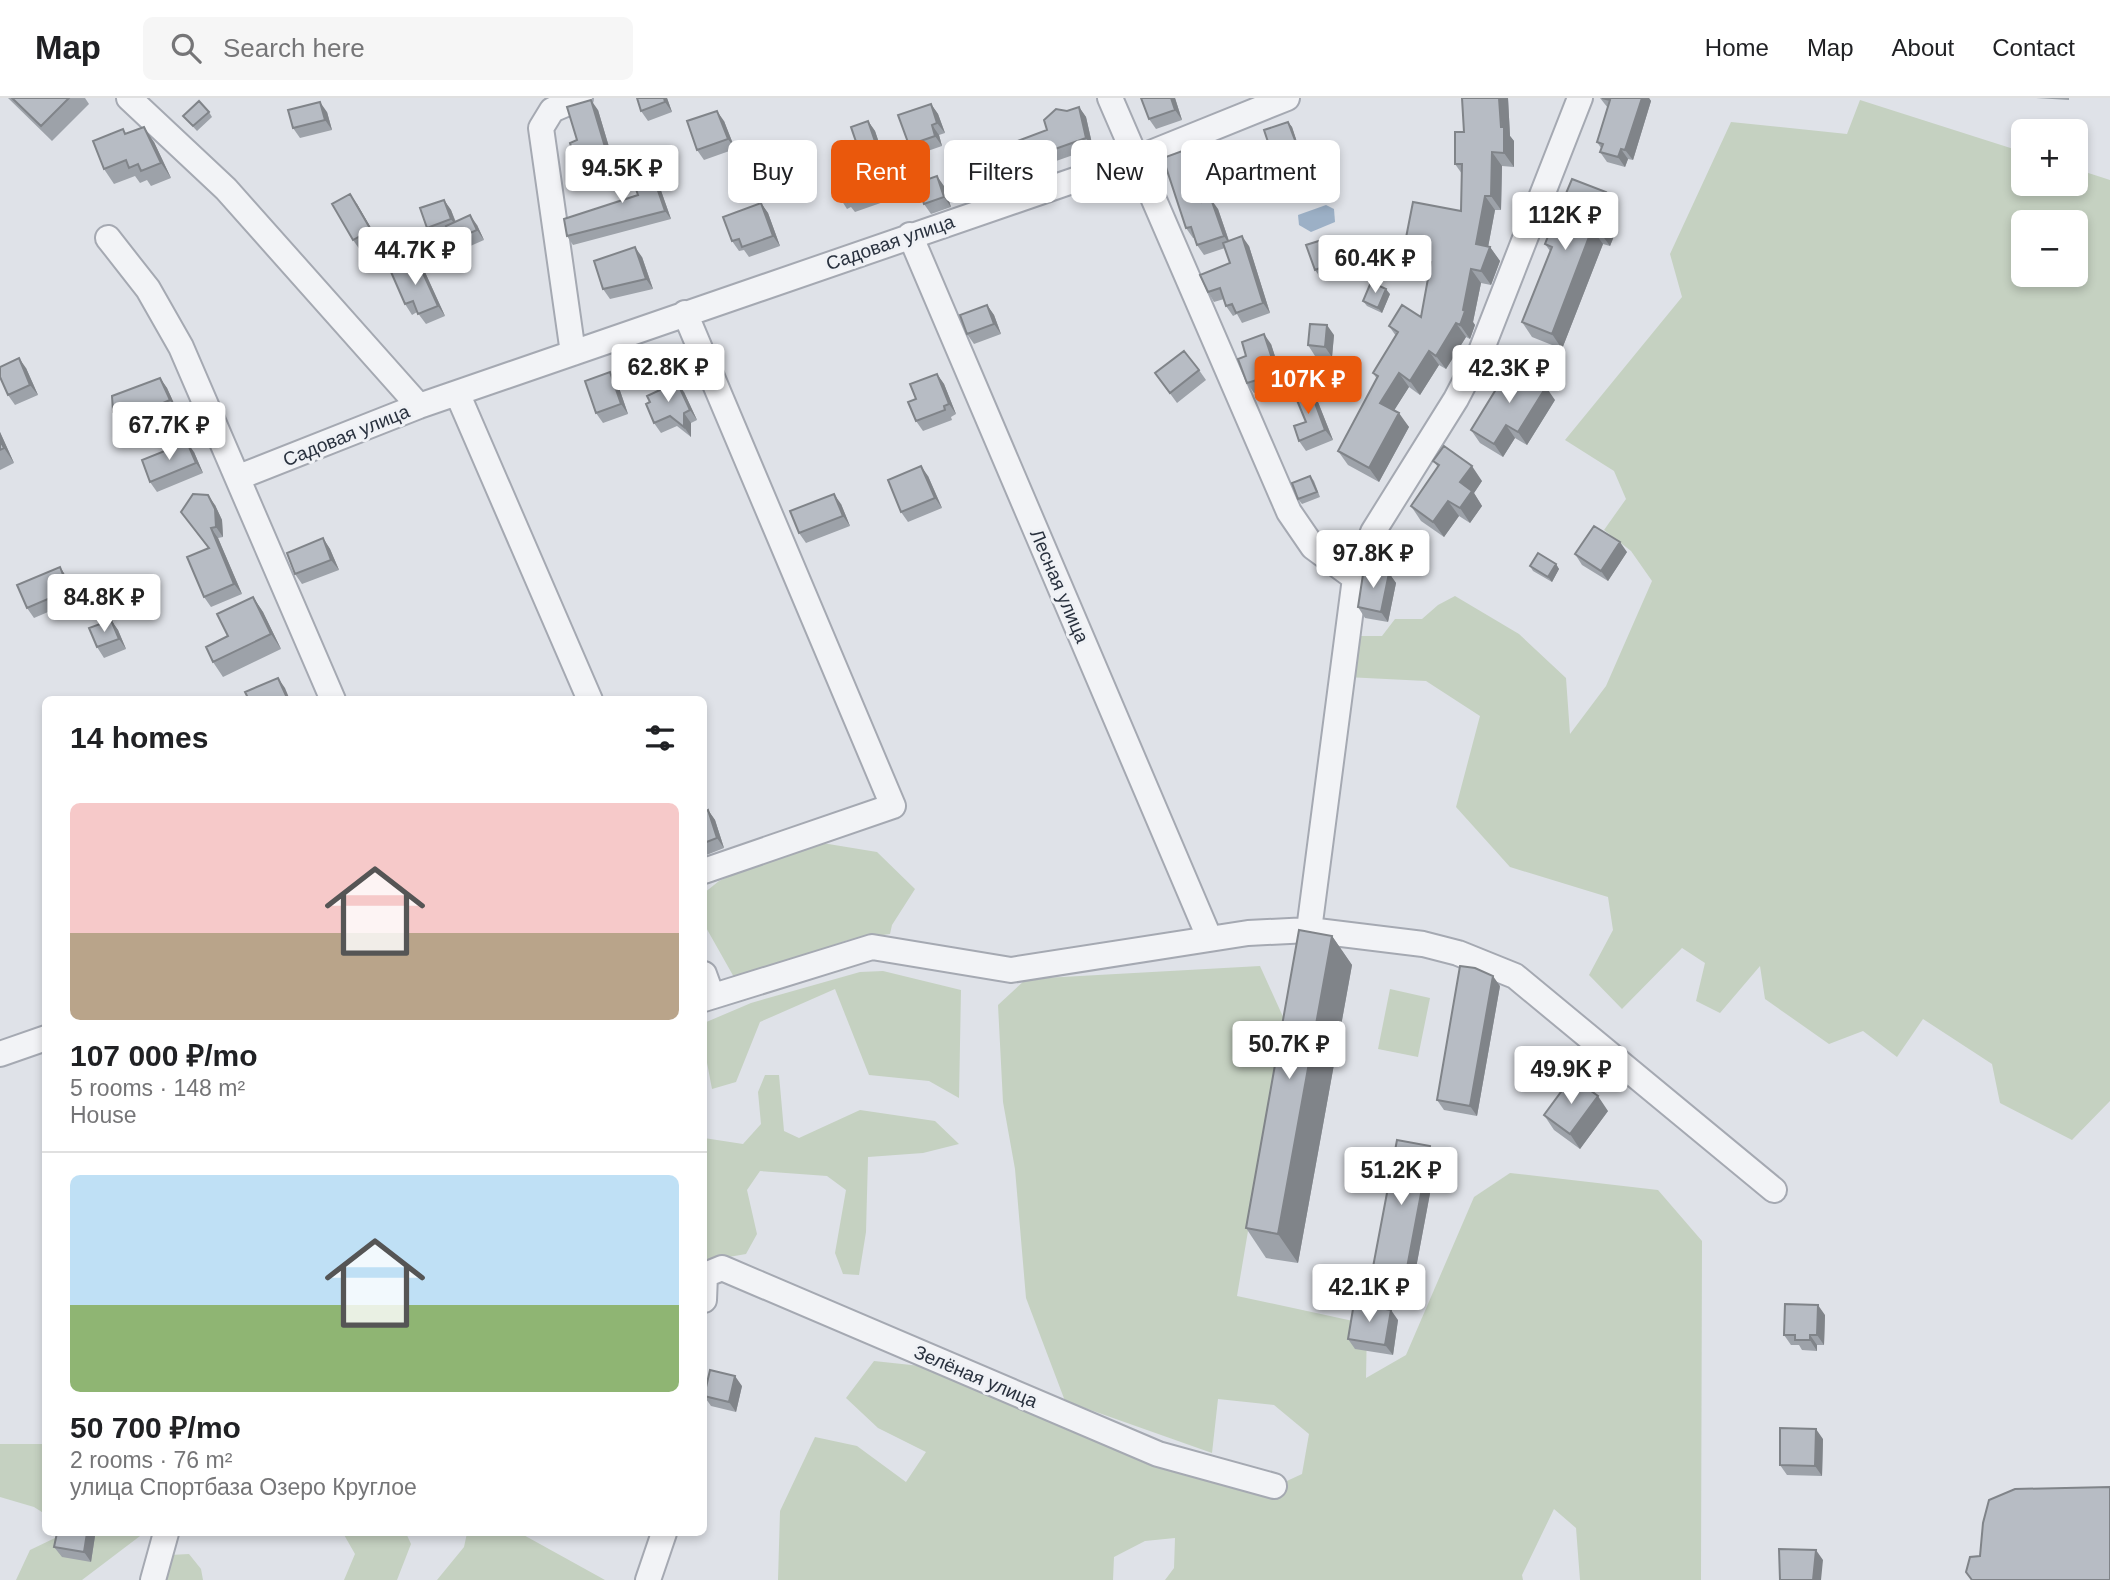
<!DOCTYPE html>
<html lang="en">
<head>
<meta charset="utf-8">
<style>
	body { margin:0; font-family:Arial,sans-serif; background:#f6f6f6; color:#202124; height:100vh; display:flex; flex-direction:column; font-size:26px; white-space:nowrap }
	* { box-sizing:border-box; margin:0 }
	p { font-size:23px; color:#757577 }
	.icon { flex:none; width:38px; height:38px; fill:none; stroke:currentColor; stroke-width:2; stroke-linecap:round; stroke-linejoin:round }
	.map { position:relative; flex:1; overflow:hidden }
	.drawer { position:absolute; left:42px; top:598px; width:665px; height:840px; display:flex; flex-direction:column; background:#fff; border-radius:10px; box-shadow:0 4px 10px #0003 }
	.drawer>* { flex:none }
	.banner { position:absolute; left:728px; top:42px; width:665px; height:63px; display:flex; gap:14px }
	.buttons { position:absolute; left:2011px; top:21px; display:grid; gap:14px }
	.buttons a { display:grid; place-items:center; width:77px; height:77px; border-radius:10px; background:#fff; box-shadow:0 4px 10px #0003; font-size:35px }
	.price { position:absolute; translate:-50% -60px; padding:0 16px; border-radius:7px; background:#fff; color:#222; font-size:23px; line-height:46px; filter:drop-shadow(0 2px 4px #0008) }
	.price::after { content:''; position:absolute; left:50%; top:42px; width:21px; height:16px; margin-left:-10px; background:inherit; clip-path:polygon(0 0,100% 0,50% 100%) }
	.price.active { background:#ea580c; color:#fff }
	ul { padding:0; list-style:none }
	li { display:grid; align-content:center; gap:14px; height:371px; padding:0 28px }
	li+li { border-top:2px solid #e0e0e0 }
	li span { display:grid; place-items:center; height:217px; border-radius:10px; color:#555 }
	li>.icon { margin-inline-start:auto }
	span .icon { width:126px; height:126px; fill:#fffc; stroke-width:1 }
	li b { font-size:30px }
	h2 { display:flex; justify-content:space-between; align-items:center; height:84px; padding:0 28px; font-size:30px }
	.pill { padding:0 24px; border-radius:10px; background:#fff; box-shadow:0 4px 10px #0003; font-size:24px; line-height:63px }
	.pill.active { background:#ea580c; color:#fff }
	header { display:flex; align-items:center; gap:42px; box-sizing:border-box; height:98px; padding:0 35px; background:#fff; border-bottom:2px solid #e0e0e0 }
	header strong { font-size:33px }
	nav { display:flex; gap:38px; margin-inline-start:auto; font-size:24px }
	.search { width:490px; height:63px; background:#f6f6f6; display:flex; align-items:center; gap:18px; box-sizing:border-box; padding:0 24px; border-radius:10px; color:#757577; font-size:26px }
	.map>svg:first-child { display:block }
	.green { fill:#c5d1c1; fill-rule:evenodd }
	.water { fill:#9cb0c6 }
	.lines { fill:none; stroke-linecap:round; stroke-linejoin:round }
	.minor-casing { stroke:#a5a9b2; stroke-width:28 }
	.minor { stroke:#f2f3f6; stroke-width:24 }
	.wall { fill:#9da2a9 }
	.shaded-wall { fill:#808489 }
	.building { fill:#b7bcc4; stroke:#808489; stroke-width:2 }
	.labels { text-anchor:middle; stroke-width:6; stroke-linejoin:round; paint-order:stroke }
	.street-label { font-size:19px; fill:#29313e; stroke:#eff1f5 }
</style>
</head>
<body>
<header>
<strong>Map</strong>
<div class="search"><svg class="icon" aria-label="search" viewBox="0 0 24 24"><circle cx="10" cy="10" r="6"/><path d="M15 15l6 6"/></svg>Search here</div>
<nav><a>Home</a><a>Map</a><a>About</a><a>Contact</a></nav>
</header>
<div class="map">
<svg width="2110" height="1482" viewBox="0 0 2110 1482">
	<rect width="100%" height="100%" fill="#dfe2e8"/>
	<path class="green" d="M1860 2 2023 54V86H2076V71L2110 82V1003L2072 1042 2000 1005 1992 966 1923 921 1897 959 1863 933 1829 946 1765 901 1760 868 1720 915 1696 903 1705 865 1682 850 1622 911 1589 877 1613 832 1608 799 1510 769 1456 709 1480 618 1426 583 1346 579 1355 538H1382L1395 521H1422L1438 507 1455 498 1519 536 1566 580 1570 636 1606 588 1652 483 1631 453 1604 432 1626 401 1614 373 1565 342 1682 199 1670 156 1731 24 1847 36ZM2023 124H2076V177H2023Z
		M810 743 877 754 915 791 892 827 890 836 848 842 735 881 704 826V795L719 783Z
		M1260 868 1284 921 1237 1198 1367 1226 1366 1280 1406 1257 1474 1099 1510 1075 1658 1092 1702 1143 1701 1482H1580L1576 1430 1554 1411 1522 1477 1523 1482H1165L1174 1470 1175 1440 1145 1443 1114 1459 1113 1482H778L780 1413 815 1339 857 1348 906 1384 926 1354 878 1330 846 1300 874 1263 930 1269 1261 1395 1302 1376 1309 1336 1274 1307 1218 1301 1212 1355 1065 1303 1026 1200 1015 1071 1003 1004 998 907 1026 881Z
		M883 873 961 892 959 1000 929 983 869 977 835 891 760 924 736 984 712 991 704 949V925L751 905 860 874Z
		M1390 891 1430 900 1418 959 1378 951Z
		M765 977H779L784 1033 799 1040 860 1012 935 1023 959 1046 923 1055 868 1059 866 1134 859 1177 843 1176 835 1155 846 1092 827 1078 760 1073 747 1092 757 1136 746 1156 723 1160 704 1170V1040L743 1046 761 1026 758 994Z
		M0 1346H45V1416L34 1409 0 1399Z
		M58 1435H144L82 1482H16L30 1452 55 1440Z
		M343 1435H406L411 1446 397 1482H344L355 1456Z
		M467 1435H520L605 1482H437L464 1449Z
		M189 1456 201 1471 203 1482H164L170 1457Z"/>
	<path class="water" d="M1326 107 1334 111 1335 124 1311 134 1299 127 1298 117Z"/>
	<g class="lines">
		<g class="minor-casing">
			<path id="minor" d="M129 0 226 91 419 308
				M1110 0 1289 414 1313 449 1355 480
				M910 137 1209 839
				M108 140 148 191 181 249 333 602
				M685 215 893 708 704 773
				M573 255 541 30 552 12 580 0
				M458 297 590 602
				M239 379 419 308 1136 61 1287 0
				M1309 832 1355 480 1373 434 1456 301 1481 253 1580 0
				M704 876 712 898
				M704 901 872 849 1011 872 1248 835 1309 832 1423 846 1458 855 1515 878 1774 1092
				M0 956 46 940
				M704 1202 705 1177 722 1170 1158 1356 1274 1388
				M153 1482 166 1435
				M648 1482 664 1435"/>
		</g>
		<use href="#minor" class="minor"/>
	</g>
	<path class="wall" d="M8 0H85L89 6 52 43Z
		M637 0H667L672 14 648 23 641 13Z
		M1141 0H1175L1182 22 1156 31 1149 21Z
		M1462 0H1508L1510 38 1514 43V69L1502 68 1501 112H1495L1488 149H1490L1500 163 1491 187 1481 185 1473 224 1475 227 1470 241 1466 239 1446 271 1439 267 1420 297 1409 289 1394 312 1409 329 1379 384 1348 367 1338 353 1377 281 1373 275 1396 238 1389 228 1421 219 1430 172 1413 168 1403 155 1461 113 1462 76 1455 66 1464 34Z
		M1600 0H1649L1651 3 1633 62 1628 61 1625 69 1607 64 1600 54 1601 50 1597 44 1608 10Z
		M2036 0H2069V2Z
		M931 6 938 16 945 35 939 37 942 48 916 57 909 47Z
		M1079 9 1086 19 1093 50 1042 68 1043 71 1022 79 1018 74 1013 76 1006 66 1047 32 1067 13Z
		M598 12 612 59 582 69 574 58 577 42Z
		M209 14 212 19 197 33 183 18Z
		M327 14 332 32 300 40 293 30Z
		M724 23 735 51 704 62 697 52Z
		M868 23 875 33 882 54 890 51 897 61 909 95 855 114 851 109 847 111 840 100 865 70Z
		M1288 24 1292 29 1301 56 1277 64 1273 59Z
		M127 35 154 44 171 80 151 88 147 82 140 85 135 78 114 86 104 71Z
		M792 54 796 59 802 76 787 81 784 76Z
		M1192 62 1205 103 1218 111 1229 143 1249 148 1270 215 1242 225 1237 216 1233 218 1226 208 1224 201 1214 204 1208 194 1230 165 1225 150 1204 157 1197 147 1194 140H1193L1186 130Z
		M653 70 671 121 573 147 567 138 638 97Z
		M1325 70 1332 80 1336 95 1305 104 1298 93Z
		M944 88 951 109 931 116 924 106Z
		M1606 94 1617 109 1612 120 1618 128 1610 148 1603 146 1562 251 1532 239 1522 224 1550 153 1545 146 1552 128 1548 121 1562 105Z
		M444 102 451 112 456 124 477 127 484 142 459 153 452 143 448 135 434 140 427 130Z
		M761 105 768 115 780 148 749 159 744 152 739 153 732 143Z
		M357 106 378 142 360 152 353 142Z
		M1332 151 1340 175 1322 182 1315 172Z
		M642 159 653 191 610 201 603 191Z
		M424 172 445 218 426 226 417 214 412 217 405 206Z
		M1390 196 1382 215 1367 208 1363 203Z
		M987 207 994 217 1001 236 974 246 967 236Z
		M1334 237 1332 259 1315 258 1308 247Z
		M1271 246 1284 286 1254 295 1247 285 1246 258Z
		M26 270 38 297 15 307 8 297Z
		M1199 272 1206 282 1177 305 1155 275Z
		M610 274 617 284 628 316 603 325 596 315Z
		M937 276 944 286 956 316 951 319 952 322 923 333 916 323V301Z
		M160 280 167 290 177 312 131 332 120 324 113 314Z
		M1309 289 1316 299 1333 342 1306 353 1299 343 1306 324Z
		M684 294 697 322 691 325V339L677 328 661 335 654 325Z
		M1555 302 1527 347 1515 340 1503 359 1480 345 1471 332Z
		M0 334 14 365 0 372Z
		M194 354 203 375 157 394 150 384Z
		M1433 363 1482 383 1474 395 1482 408 1470 425 1459 418 1444 439 1421 423 1411 408 1438 369Z
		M928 378 942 410 908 424 901 414Z
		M1310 378 1314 383 1320 399 1302 406 1298 401Z
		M841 406 850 428 806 445 799 435Z
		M215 407 222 422 223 439 218 440 242 496 211 509 204 499 208 450 181 414Z
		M323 440 330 451 339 472 302 486 295 476Z
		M1627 454 1608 483 1582 467 1575 456Z
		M1556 466 1559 471 1552 484 1533 473 1530 468Z
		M60 469 67 480 76 502 34 520 27 510Z
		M1389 475 1396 485 1388 524 1365 520 1358 509Z
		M253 499 263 514 281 551 223 579 213 564Z
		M111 522 118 532 126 551 104 560 97 549Z
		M708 712 715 722 724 750 704 758V714Z
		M1332 838 1352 867 1298 1165 1266 1160 1246 1130Z
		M1500 888 1477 1018 1444 1012 1437 1002Z
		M1608 1013 1580 1051 1554 1032 1544 1017Z
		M1437 1058 1413 1186 1380 1179 1373 1169Z
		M1825 1217 1824 1247H1817V1253L1802 1252 1799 1247H1791L1784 1237Z
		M1398 1222 1393 1257 1355 1251 1348 1241Z
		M742 1288 736 1314 711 1308 704 1298Z
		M1823 1341 1822 1378 1787 1377 1780 1367Z
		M57 1435H93L95 1438 91 1464 62 1459 54 1449Z"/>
	<path class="shaded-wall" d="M664 0H667L672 14 665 4Z
		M1171 0H1175L1182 22 1175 12Z
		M1499 0H1508L1510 38 1514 43V69L1504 55Z
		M1642 0H1649L1651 3 1633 62 1625 52Z
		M591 2 598 12 612 59 605 49Z
		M320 4 327 14 332 32 325 22Z
		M931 6 938 16 945 35 937 25Z
		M1079 9 1086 19 1093 50 1086 40Z
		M717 13 724 23 735 51 728 41Z
		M868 23 875 33 886 65 879 55Z
		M1288 24 1292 29 1301 56 1298 50Z
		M932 27 939 37 942 48 935 38Z
		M144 29 154 44 171 80 161 65Z
		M890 51 897 61 909 95 902 85Z
		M1621 51 1628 61 1625 69 1618 59Z
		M1185 52 1192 62 1209 114 1202 104Z
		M792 54 796 59 802 76 798 71Z
		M1492 54 1502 68 1501 112 1491 98Z
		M647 61 653 70 671 121 665 113Z
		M1325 70 1332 80 1336 95 1329 85Z
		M937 78 944 88 951 109 944 99Z
		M1606 94 1617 109 1612 120 1618 128 1610 148 1599 133 1600 110Z
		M350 96 357 106 378 142 371 132Z
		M1485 98 1495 112 1486 160 1476 146Z
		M1211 101 1218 111 1231 149 1224 138Z
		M444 102 451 112 458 131 451 121Z
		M761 105 768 115 780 148 773 138Z
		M470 117 477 127 484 142 477 132Z
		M1592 131 1603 146 1562 251 1552 236Z
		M1242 138 1249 148 1270 215 1263 205Z
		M1325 141 1332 151 1340 175 1333 165Z
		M635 149 642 159 653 191 646 181Z
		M1490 149 1500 163 1491 187 1481 173Z
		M417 162 424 172 445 218 438 208Z
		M1471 171 1481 185 1473 224 1475 227 1470 241 1460 227Z
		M1386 191 1390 196 1382 215 1378 210Z
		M987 207 994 217 1001 236 994 226Z
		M1456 225 1466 239 1446 271 1436 258Z
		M1327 227 1334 237 1332 259 1325 249Z
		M1264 236 1271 246 1284 286 1277 276Z
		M1429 253 1439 267 1420 297 1410 283Z
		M19 260 26 270 38 297 30 287Z
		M610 274 617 284 628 316 621 306Z
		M1399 275 1409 289 1390 319 1380 305Z
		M937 276 944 286 956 316 949 306Z
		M160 280 167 290 177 312 170 302Z
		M677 284 684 294 697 322 690 312Z
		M1309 289 1316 299 1333 342 1325 332Z
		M1546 289 1555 302 1527 347 1518 334Z
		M684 315 691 325V339L684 329Z
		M1399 315 1409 329 1379 384 1369 370Z
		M1506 327 1515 340 1503 359 1494 346Z
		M0 334 14 365 4 350 0 342Z
		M187 344 194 354 203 375 196 365Z
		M921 368 928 378 942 410 935 400Z
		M1472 368 1482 383 1474 395 1482 408 1470 425 1460 410V384Z
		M834 396 841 406 850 428 843 418Z
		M208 397 215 407 222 422 223 439 216 429Z
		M1448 403 1459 418 1444 439 1433 424Z
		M211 430 218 440 242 496 234 486Z
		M323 440 330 451 339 472 331 462Z
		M1620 444 1627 454 1608 483 1601 473Z
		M1556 466 1559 471 1552 484 1548 479Z
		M60 469 67 480 76 502 69 492Z
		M1389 475 1396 485 1388 524 1381 514Z
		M253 499 263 514 281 551 271 536Z
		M111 522 118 532 126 551 119 541Z
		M278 580 285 590 290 602H288Z
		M708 712 715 722 724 750 717 740Z
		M1332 838 1352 867 1298 1165 1278 1136Z
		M1493 878 1500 888 1477 1018 1470 1008Z
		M1598 998 1608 1013 1580 1051 1570 1036Z
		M1430 1048 1437 1058 1413 1186 1406 1175Z
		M1818 1207 1825 1217 1824 1247 1817 1237Z
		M1391 1212 1398 1222 1393 1257 1385 1247Z
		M1810 1237 1817 1247V1253L1810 1242Z
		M735 1278 742 1288 736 1314 729 1304Z
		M1816 1331 1823 1341 1822 1378 1815 1368Z
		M87 1435H93L95 1438 91 1464 84 1454Z
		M1816 1452 1823 1462 1821 1482H1813Z"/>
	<path class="building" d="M12 0H69L41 28Z
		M637 0H664L665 4 641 13Z
		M1141 0H1171L1175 12 1149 21Z
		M1462 0H1499L1501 29H1504V55L1492 54 1491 98H1485L1476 146 1490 149 1481 173 1471 171 1463 212 1465 213 1460 227 1456 225 1436 258 1429 253 1410 283 1399 275 1380 305 1399 315 1369 370 1338 353 1378 278 1373 275 1398 234 1389 228 1402 207 1421 219 1431 164 1424 163 1425 159 1403 155 1413 104 1461 113 1462 66H1455V34H1464Z
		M1602 0H1642L1625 52 1621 51 1618 59 1600 54 1603 46 1597 44 1610 2Z
		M591 2 605 49 574 58 570 45 577 42 567 9Z
		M199 3 209 14 193 28 183 18Z
		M320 4 325 22 293 30 288 12Z
		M931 6 937 25 932 27 935 38 909 47 898 17Z
		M1079 9 1086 40 1035 58 1036 61 1015 69 1013 63 1006 66 999 50 1047 32 1044 22 1056 11 1067 13Z
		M717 13 728 41 697 52 687 23Z
		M868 23 879 55 890 51 902 85 848 104 846 98 840 100 835 85 840 83 839 80 865 70 851 29Z
		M1288 24 1298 50 1273 59 1264 32Z
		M144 29 161 65 141 73 138 66 129 70 126 62 104 71 93 43 123 31 125 36Z
		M1185 52 1202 104 1211 101 1224 138 1197 147 1191 129 1186 130 1163 60Z
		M792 54 798 71 784 76 778 59Z
		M647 61 665 113 567 138 564 121 638 97 628 68Z
		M1325 70 1329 85 1298 93 1294 78Z
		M937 78 944 99 924 106 917 85Z
		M1572 81 1606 94 1600 110 1607 113 1599 133 1592 131 1552 236 1522 224 1552 149 1545 146 1554 123 1548 121 1555 102 1562 105Z
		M350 96 371 132 353 142 332 106Z
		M444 102 451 121 427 130 420 110Z
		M761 105 773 138 742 149 739 141 732 143 723 119Z
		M470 117 477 132 452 143 446 128Z
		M1242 138 1263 205 1236 215 1232 206 1226 208 1220 190 1208 194 1200 177 1230 165 1223 145Z
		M1325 141 1333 165 1315 172 1306 147Z
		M635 149 646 181 603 191 594 163Z
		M417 162 438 208 418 216 413 203 405 206 391 174Z
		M1371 184 1386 191 1378 210 1363 203Z
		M987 207 994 226 967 236 960 217Z
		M1310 226 1327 227 1325 249 1308 247Z
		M1264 236 1277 276 1247 285 1238 261 1246 258 1242 244Z
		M1184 253 1199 272 1170 295 1155 275Z
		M19 260 30 287 8 297 0 279V269Z
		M1511 267 1546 289 1518 334 1506 327 1494 346 1471 332Z
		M610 274 621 306 596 315 585 283Z
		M937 276 949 306 944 308 945 312 916 323 908 304 916 301 910 286Z
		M160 280 170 302 124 322 113 314 112 298Z
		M677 284 690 312 684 315V329L670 318 654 325 646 306 650 304 647 298Z
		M1309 289 1325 332 1299 343 1294 328 1306 324 1294 295Z
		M0 342 4 350 0 352Z
		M187 344 196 365 150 384 142 362Z
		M1444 348 1472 368 1460 384 1472 393 1460 410 1448 403 1433 424 1411 408 1439 367 1433 363Z
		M921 368 935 400 901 414 888 382Z
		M1310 378 1317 394 1298 401 1292 385Z
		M193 396 208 397 215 411 216 429 211 430 234 486 204 499 187 459 209 450 181 414Z
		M834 396 843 418 799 435 790 413Z
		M1594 428 1620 444 1601 473 1575 456Z
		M323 440 331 462 295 476 287 455Z
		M1538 455 1556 466 1548 479 1530 468Z
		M60 469 69 492 27 510 17 487Z
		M1364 470 1389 475 1381 514 1358 509Z
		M253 499 271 536 213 564 206 549 228 538 217 516Z
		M111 522 119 541 97 549 89 530Z
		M278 580 288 602H249L245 594Z
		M708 712 717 740 704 745V714Z
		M1299 832 1332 838 1278 1136 1246 1130Z
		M1460 868 1475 870 1493 878 1470 1008 1437 1002Z
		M1572 979 1598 998 1570 1036 1544 1017Z
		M1397 1042 1430 1048 1406 1175 1373 1169Z
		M1354 1205 1391 1212 1385 1247 1348 1241Z
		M1785 1206 1818 1207 1817 1237H1810V1242H1795V1237H1784Z
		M710 1272 735 1278 729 1304 704 1298Z
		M1780 1330 1816 1331 1815 1368 1780 1367Z
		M2110 1389V1482H1972L1966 1474 1970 1459 1980 1458 1983 1425 1989 1402 2015 1391Z
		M57 1435H87L84 1454 54 1449Z
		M1779 1451 1816 1452 1813 1482H1780Z"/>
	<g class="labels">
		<g class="street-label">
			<text transform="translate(890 144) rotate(-19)" y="7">Садовая улица</text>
			<text transform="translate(346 337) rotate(-22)" y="7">Садовая улица</text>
			<text transform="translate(1060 488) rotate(67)" y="7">Лесная улица</text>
			<text transform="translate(976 1278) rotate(23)" y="7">Зелёная улица</text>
		</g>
	</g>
</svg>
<div class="buttons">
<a>+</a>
<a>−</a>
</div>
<b class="price" style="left:622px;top:107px">94.5K ₽</b>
<b class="price" style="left:1565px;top:154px">112K ₽</b>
<b class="price" style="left:415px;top:189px">44.7K ₽</b>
<b class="price" style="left:1375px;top:197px">60.4K ₽</b>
<b class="price" style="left:668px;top:306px">62.8K ₽</b>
<b class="price" style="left:1509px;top:307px">42.3K ₽</b>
<b class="price active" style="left:1308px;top:318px">107K ₽</b>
<b class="price" style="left:169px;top:364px">67.7K ₽</b>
<b class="price" style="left:1373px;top:492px">97.8K ₽</b>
<b class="price" style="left:104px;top:536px">84.8K ₽</b>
<b class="price" style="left:1289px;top:983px">50.7K ₽</b>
<b class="price" style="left:1571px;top:1008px">49.9K ₽</b>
<b class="price" style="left:1401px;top:1109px">51.2K ₽</b>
<b class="price" style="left:1369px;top:1226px">42.1K ₽</b>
<div class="banner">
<a class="pill">Buy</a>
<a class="pill active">Rent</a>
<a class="pill">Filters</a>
<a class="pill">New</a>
<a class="pill">Apartment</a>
</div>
<section class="drawer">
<h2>14 homes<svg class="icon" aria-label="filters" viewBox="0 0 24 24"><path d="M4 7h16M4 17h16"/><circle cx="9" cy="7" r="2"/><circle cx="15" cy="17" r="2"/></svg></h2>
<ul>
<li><span style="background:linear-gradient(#f6c9c9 60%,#b9a48a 0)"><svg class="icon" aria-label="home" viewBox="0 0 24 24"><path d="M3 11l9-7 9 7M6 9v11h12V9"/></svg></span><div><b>107 000 ₽/mo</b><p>5 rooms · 148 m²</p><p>House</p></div></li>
<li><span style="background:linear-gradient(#bfe0f5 60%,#8fb573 0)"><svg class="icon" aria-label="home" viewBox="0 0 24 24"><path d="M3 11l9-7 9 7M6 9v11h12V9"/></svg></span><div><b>50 700 ₽/mo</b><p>2 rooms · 76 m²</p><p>улица Спортбаза Озеро Круглое</p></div></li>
</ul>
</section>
</div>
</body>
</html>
